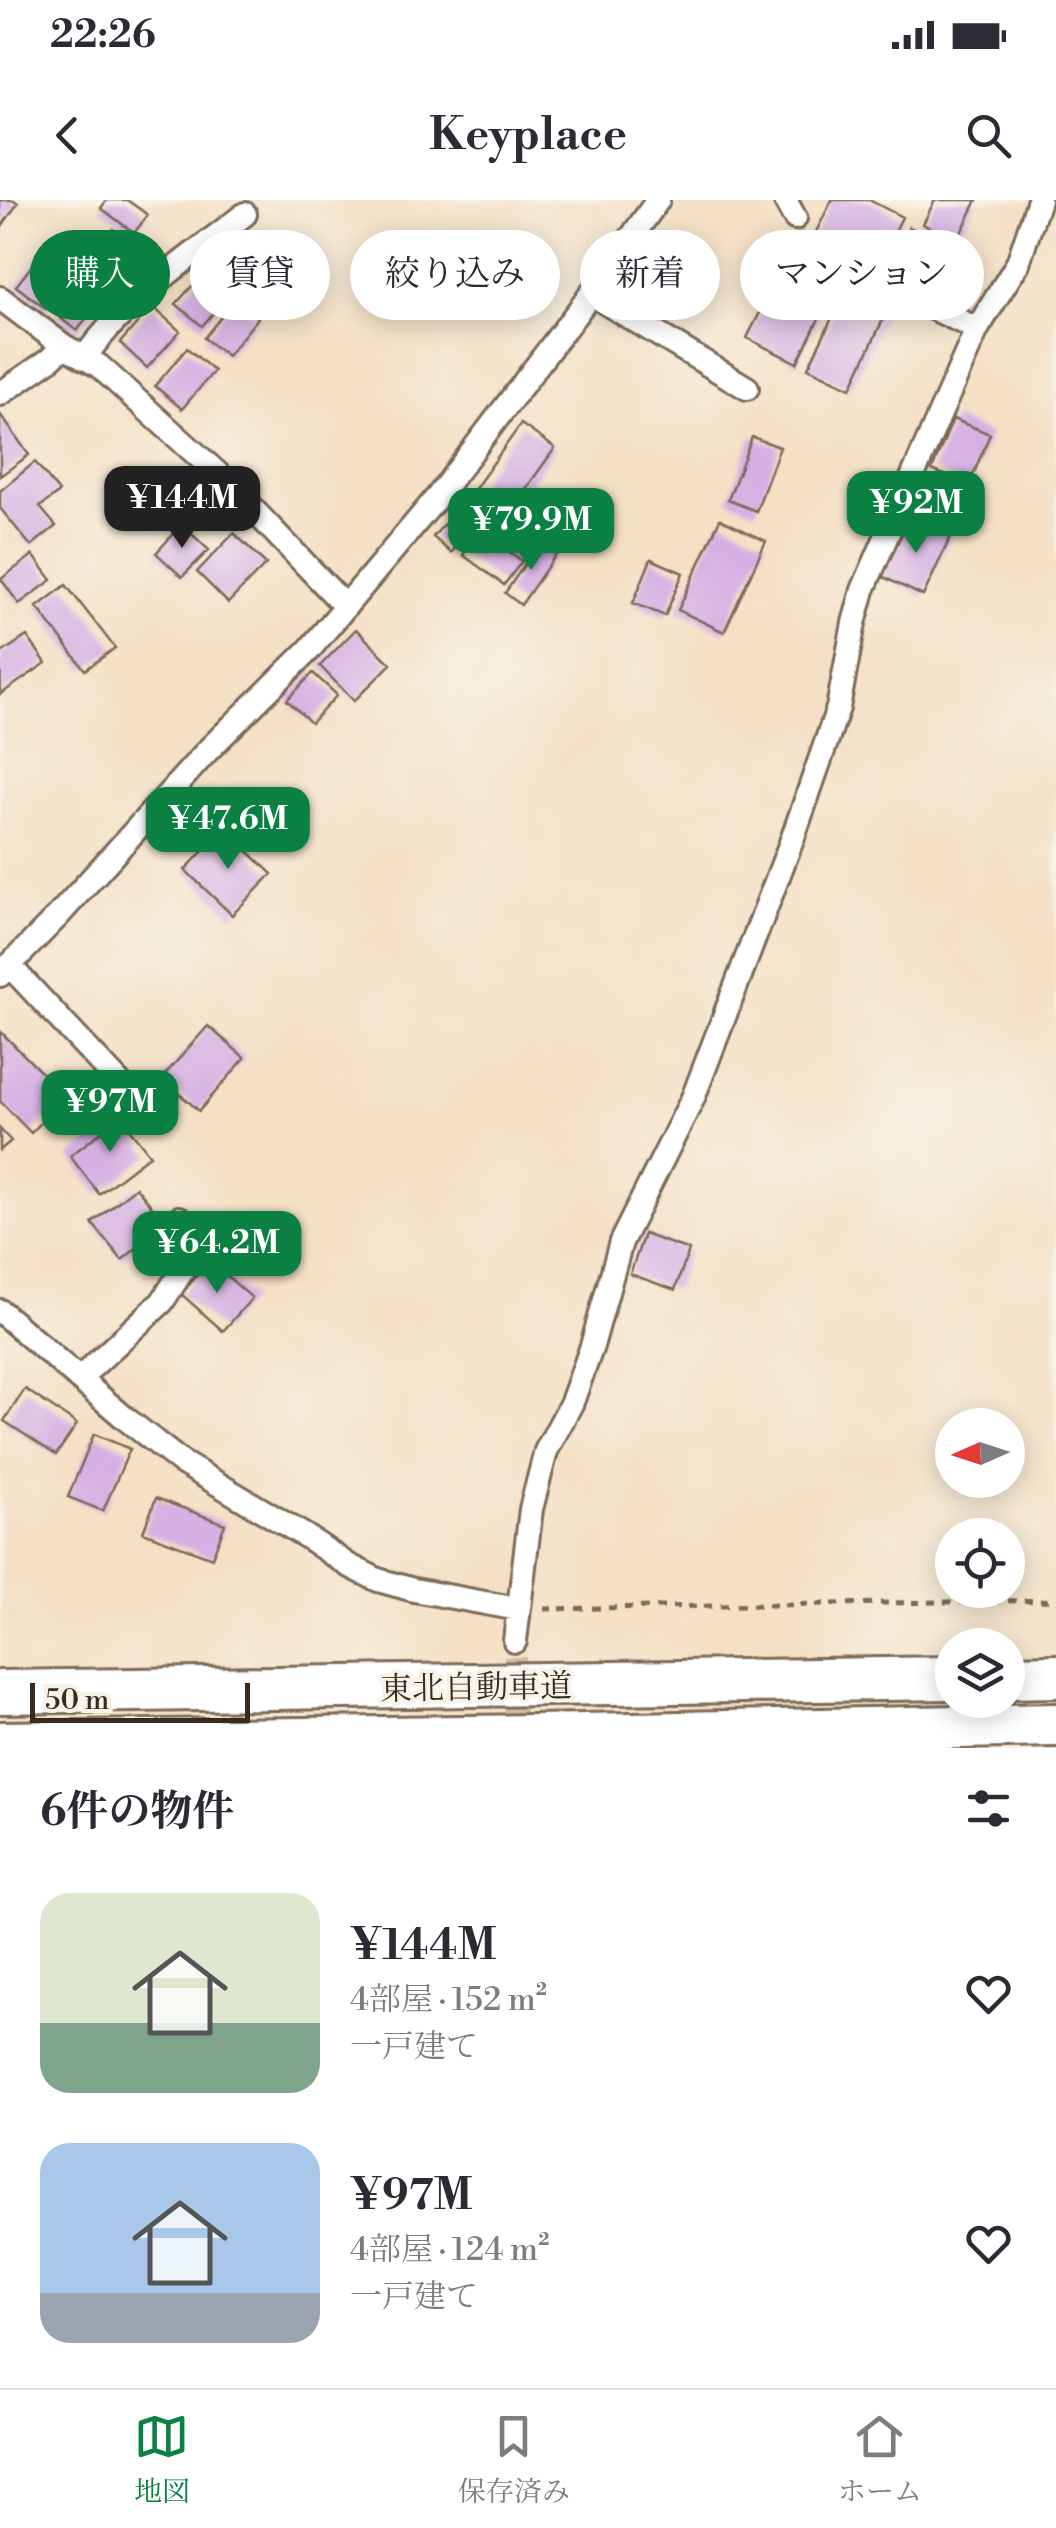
<!DOCTYPE html>
<html lang="ja">
<head>
<meta charset="utf-8">
<style>
	body { margin:0; font-family:"Libre Bodoni","Noto Serif JP",serif; background:#f2f2f3; color:#2b2b33; height:100vh; display:flex; flex-direction:column; font-size:38px; white-space:nowrap }
	* { box-sizing:border-box; margin:0 }
	p { font-size:32px; color:#7c7c81 }
	.icon { flex:none; width:55px; height:55px; fill:none; stroke:currentColor; stroke-width:2; stroke-linecap:round; stroke-linejoin:round }
	.map { position:relative; height:1548px; overflow:hidden }
	.side { display:flex; flex-direction:column; background:#fff; flex:1 }
	.side>* { flex:none }
	.hud { position:absolute; left:30px; top:30px; width:998px; height:90px; display:flex; gap:20px }
	.needle { width:65px; rotate:267deg }
	.tools { position:absolute; left:935px; top:1208px; display:grid; gap:20px }
	.tools a { display:grid; place-items:center; width:90px; height:90px; border-radius:50%; background:#fff; box-shadow:0 5px 25px #0003; font-size:50px }
	.scale { position:absolute; left:30px; bottom:25px; width:220px; box-sizing:border-box; padding-left:10px; border:5px solid #3b2a1e; border-top:0; font-size:28px; line-height:35px; white-space:nowrap; color:#3b2a1e; -webkit-text-stroke:8px #f7f3e8; paint-order:stroke }
	.price { position:absolute; translate:-50% -85px; padding:0 22px; border-radius:20px; background:#0b8043; color:#fff; font-size:32px; line-height:65px; filter:drop-shadow(0 2px 5px #0008) }
	.price::after { content:''; position:absolute; left:50%; top:60px; width:30px; height:22px; margin-left:-15px; background:inherit; clip-path:polygon(0 0,100% 0,50% 100%) }
	.price.current { background:#222; color:#fff }
	ul { padding:0; list-style:none }
	li { display:flex; align-items:center; gap:30px; height:250px; padding:0 40px }
	li span { display:grid; place-items:center; flex:none; width:280px; height:200px; border-radius:30px; color:#555 }
	li>.icon { margin-inline-start:auto }
	span .icon { width:120px; height:120px; fill:#fffc; stroke-width:1 }
	li b { font-size:42px }
	h2 { display:flex; justify-content:space-between; align-items:center; height:120px; padding:0 40px; font-size:42px }
	.tag { padding:0 35px; border-radius:45px; background:#fff; box-shadow:0 5px 25px #0003; font-size:35px; line-height:90px }
	.tag.current { background:#0b8043; color:#fff }
	.status { display:flex; justify-content:space-between; align-items:center; height:70px; padding:0 50px; background:#fff; direction:ltr }
	.status svg { height:28px; fill:currentColor }
	header { display:flex; justify-content:space-between; align-items:center; height:130px; padding:0 40px; background:#fff; font-size:45px; font-weight:700 }
	.tab-bar { display:flex; justify-content:space-around; align-items:center; height:140px; border-top:2px solid #e1e1e2; background:#fff; font-size:28px; color:#7c7c81 }
	.tab-bar a { display:grid; justify-items:center; gap:5px }
	.tab-bar .current { color:#0b8043 }
	.map>svg:first-child { display:block }
	.building { fill:#d5b0e3 }
	.lines { fill:none; stroke-linecap:round; stroke-linejoin:round }
	.minor-tunnel { stroke:#cfbca3; stroke-width:22; stroke-dasharray:22 11; stroke-linecap:butt }
	.minor-casing { stroke:#7c6a58; stroke-width:28 }
	.motorway-casing { stroke:#7c6a58; stroke-width:48 }
	.path { stroke:#7c6a58; stroke-width:5; stroke-dasharray:8 8; stroke-linecap:butt }
	.minor { stroke:#fff; stroke-width:22 }
	.motorway { stroke:#fff; stroke-width:42 }
	.labels { text-anchor:middle; stroke-width:8; stroke-linejoin:round; paint-order:stroke }
	.street-label { font-size:32px; fill:#3b2a1e; stroke:#f7f3e8 }
</style>
</head>
<body>
<div class="status"><b>22:26</b><svg viewBox="0 0 49 12"><path d="M0 12V9h3v3zM5 12V6h3v6zM10 12V3h3v9zM15 12V0h3v12zM26 1h20v11H26zM47 4h2v5h-2z"/></svg></div>
<header><svg class="icon" aria-label="back" viewBox="0 0 24 24"><path d="M15 5l-7 7 7 7"/></svg>Keyplace<svg class="icon" aria-label="search" viewBox="0 0 24 24"><circle cx="10" cy="10" r="6"/><path d="M15 15l6 6"/></svg></header>
<div class="map">
<svg width="1056" height="1548" viewBox="0 0 1056 1548">
	<rect width="100%" height="100%" fill="#f7f3e8"/>
	<filter id="ink" filterUnits="userSpaceOnUse"><feTurbulence type="fractalNoise" baseFrequency=".01" numOctaves="2"/><feDisplacementMap in="SourceGraphic" scale="20" xChannelSelector="R" yChannelSelector="G"/><feConvolveMatrix kernelMatrix="1 2 1 2 8 2 1 2 1" color-interpolation-filters="sRGB"/></filter>
	<filter id="wash" filterUnits="userSpaceOnUse"><feTurbulence type="fractalNoise" baseFrequency=".0048" numOctaves="4" result="noise"/><feDisplacementMap in="SourceGraphic" scale="40" xChannelSelector="R" yChannelSelector="G"/><feGaussianBlur stdDeviation="2.25" result="paint"/><feColorMatrix in="noise" values="0 0 0 0 0 0 0 0 0 0 0 0 0 0 0 0 0 1.4 0 .05"/><feComposite in="paint" operator="in"/></filter>
	<g filter="url(#wash)">
		<rect width="100%" height="100%" fill="#f4e0c4"/>
		<g id="blocks">
			<path class="building" d="M0 0H14L18 3 0 29Z
				M107 0H127L148 15 134 33 101 8Z
				M832 0H869L902 17 878 66 815 34Z
				M935 0H977L957 41 923 24Z
				M909 27 978 60 955 108 886 75Z
				M113 29 146 52 121 89 87 66Z
				M44 50 73 73 46 109 16 86Z
				M784 65 833 90 797 163 747 138Z
				M202 75 227 97 202 126 176 104Z
				M79 89 98 103 77 131 58 116Z
				M843 95 885 115 851 188 808 168Z
				M235 99 258 118 227 156 204 138Z
				M152 106 180 131 147 168 120 143Z
				M187 148 214 171 182 209 155 186Z
				M0 214 29 255 0 276Z
				M953 219 990 234 969 285 932 270Z
				M521 224 555 248 508 314 474 290Z
				M752 237 780 247 756 311 728 300Z
				M35 262 59 292 40 307 56 326 31 346 0 308V291Z
				M466 299 484 315 451 353 433 337Z
				M910 316 951 336 923 396 881 376Z
				M720 319 766 341 724 432 678 410Z
				M182 325 209 350 182 377 156 353Z
				M480 331 522 361 504 385 463 355Z
				M234 333 266 364 228 403 197 372Z
				M540 342 557 353 521 405 505 393Z
				M33 355 52 380 19 404 1 379Z
				M651 359 683 373 665 416 633 403Z
				M66 385 115 448 85 470 37 407Z
				M356 429 391 464 354 501 320 466Z
				M27 436 46 463 1 494 0 454Z
				M313 473 337 495 311 523 287 500Z
				M224 629 272 674 232 715 185 670Z
				M208 826 245 858 199 911 162 878Z
				M0 831 66 897 31 933 0 901Z
				M120 917 150 955 99 994 70 956Z
				M0 929 11 941 0 950Z
				M136 987 166 1024 122 1060 92 1023Z
				M644 1034 689 1050 675 1090 630 1074Z
				M210 1061 252 1098 223 1131 181 1094Z
				M25 1189 77 1224 56 1255 4 1221Z
				M94 1234 130 1249 103 1311 68 1297Z
				M156 1298 225 1324 212 1358 143 1332Z"/>
		</g>
	</g>
	<g filter="url(#ink)">
		<use href="#blocks" fill-opacity="0" stroke="#7c6a58" stroke-width="2.5"/>
		<g class="lines">
			<path class="minor-tunnel" d="M515 1545V1441"/>
			<g class="minor-casing">
				<path id="minor" d="M785 0 795 18
					M801 46 977 129
					M66 52 124 110
					M591 94 747 188
					M0 98 64 146
					M84 158C126 99 189 58 245 14
					M0 194 49 160 64 146 99 166 228 283 345 406
					M9 765 127 891
					M0 775 56 718 208 550 309 450 439 295 591 94 658 0
					M0 1111 126 1219 181 1262 307 1337 348 1365 378 1380 414 1390 518 1409
					M79 1179 162 1102 195 1051 179 1018
					M515 1441 531 1309 546 1251 572 1202 592 1146 621 1042 693 898 792 640 838 508 854 423 863 390 977 129 1018 63 1039 0"/>
			</g>
			<g class="motorway-casing">
				<path id="motorway" d="M1008 1477 1056 1476
					M0 1492 952 1478
					M0 1543 535 1536 1056 1525"/>
			</g>
			<path class="path" d="M544 1409 1056 1400"/>
			<use href="#minor" class="minor"/>
			<use href="#motorway" class="motorway"/>
		</g>
	</g>
	<g class="labels">
		<g class="street-label">
			<text transform="translate(476 1487) rotate(-1)" y="11">東北自動車道</text>
		</g>
	</g>
</svg>
<div class="tools">
<a><svg class="needle" viewBox="-14 -14 28 28"><path d="M0-13l5 13h-10z" fill="#e53935"/><path d="M0 13l5-13h-10z" fill="#7c7c81"/></svg></a>
<a><svg class="icon" aria-label="locate" viewBox="0 0 24 24"><circle cx="12" cy="12" r="6"/><path d="M12 2v4M12 18v4M2 12h4M18 12h4"/></svg></a>
<a><svg class="icon" aria-label="layers" viewBox="0 0 24 24"><path d="M12 4l9 5-9 5-9-5zM3 14l9 5 9-5"/></svg></a>
</div>
<div class="scale">50 m</div>
<b class="price current" style="left:182px;top:351px">¥144M</b>
<b class="price" style="left:916px;top:356px">¥92M</b>
<b class="price" style="left:531px;top:373px">¥79.9M</b>
<b class="price" style="left:228px;top:672px">¥47.6M</b>
<b class="price" style="left:110px;top:955px">¥97M</b>
<b class="price" style="left:217px;top:1096px">¥64.2M</b>
<div class="hud">
<a class="tag current">購入</a>
<a class="tag">賃貸</a>
<a class="tag">絞り込み</a>
<a class="tag">新着</a>
<a class="tag">マンション</a>
</div>
</div>
<section class="side">
<h2>6件の物件<svg class="icon" aria-label="filters" viewBox="0 0 24 24"><path d="M4 7h16M4 17h16"/><circle cx="9" cy="7" r="2"/><circle cx="15" cy="17" r="2"/></svg></h2>
<ul>
<li><span style="background:linear-gradient(#dfe7d0 65%,#7fa58c 0)"><svg class="icon" aria-label="home" viewBox="0 0 24 24"><path d="M3 11l9-7 9 7M6 9v11h12V9"/></svg></span><div><b>¥144M</b><p>4部屋 · 152 m²</p><p>一戸建て</p></div><svg class="icon" aria-label="heart" viewBox="0 0 24 24"><path d="M12 20l-8-8c-3-5 5-10 8-4 3-6 11-1 8 4z"/></svg></li>
<li><span style="background:linear-gradient(#a9c7e8 75%,#9aa5b1 0)"><svg class="icon" aria-label="home" viewBox="0 0 24 24"><path d="M3 11l9-7 9 7M6 9v11h12V9"/></svg></span><div><b>¥97M</b><p>4部屋 · 124 m²</p><p>一戸建て</p></div><svg class="icon" aria-label="heart" viewBox="0 0 24 24"><path d="M12 20l-8-8c-3-5 5-10 8-4 3-6 11-1 8 4z"/></svg></li>
</ul>
</section>
<nav class="tab-bar">
<a class="current"><svg class="icon" aria-label="map" viewBox="0 0 24 24"><path d="M3 6l6-2 6 2 6-2v14l-6 2-6-2-6 2zM9 4v14M15 6v14"/></svg>地図</a>
<a><svg class="icon" aria-label="saved" viewBox="0 0 24 24"><path d="M7 4h10v16l-5-4-5 4z"/></svg>保存済み</a>
<a><svg class="icon" aria-label="home" viewBox="0 0 24 24"><path d="M3 11l9-7 9 7M6 9v11h12V9"/></svg>ホーム</a>
</nav>
</body>
</html>
